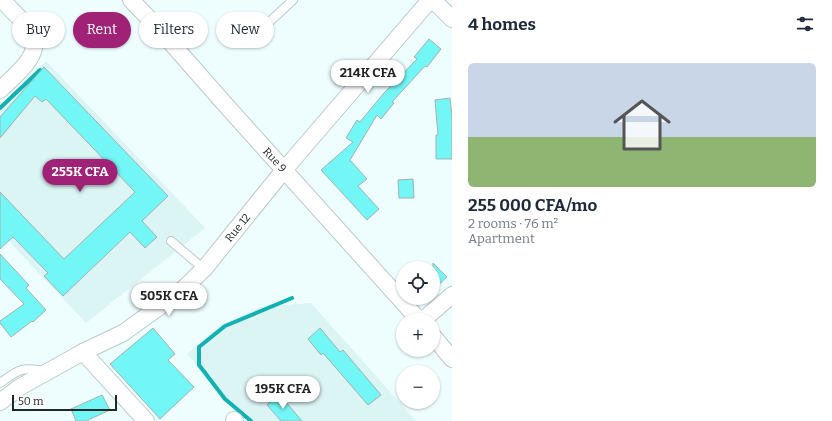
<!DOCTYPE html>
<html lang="en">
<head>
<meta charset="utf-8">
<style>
	body { margin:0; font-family:Bitter,serif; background:#f6f6f7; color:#1f2937; height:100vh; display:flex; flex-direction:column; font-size:15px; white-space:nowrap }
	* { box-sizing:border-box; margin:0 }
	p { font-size:13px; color:#747a83 }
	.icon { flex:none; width:22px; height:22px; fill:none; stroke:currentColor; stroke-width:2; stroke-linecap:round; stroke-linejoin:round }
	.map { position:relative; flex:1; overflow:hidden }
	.drawer { display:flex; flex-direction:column; background:#fff; width:380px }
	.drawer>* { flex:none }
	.guide { position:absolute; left:12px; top:12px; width:380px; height:36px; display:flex; gap:8px }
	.tools { position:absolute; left:396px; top:261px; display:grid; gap:8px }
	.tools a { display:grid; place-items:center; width:44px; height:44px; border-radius:50%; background:#fff; box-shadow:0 1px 3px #0004; font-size:20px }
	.scale { position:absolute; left:12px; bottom:10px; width:105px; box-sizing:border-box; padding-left:4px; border:2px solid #222827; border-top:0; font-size:11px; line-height:14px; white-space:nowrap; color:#222827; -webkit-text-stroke:3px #fff; paint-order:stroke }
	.price { position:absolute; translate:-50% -34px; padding:0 9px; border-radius:14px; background:#fff; color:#222; font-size:13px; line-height:26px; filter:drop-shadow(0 1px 2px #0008) }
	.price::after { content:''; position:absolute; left:50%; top:24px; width:12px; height:9px; margin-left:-6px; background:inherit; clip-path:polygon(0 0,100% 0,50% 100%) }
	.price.active { background:#a02276; color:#fff }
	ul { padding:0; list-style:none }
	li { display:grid; align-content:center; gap:8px; height:212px; padding:0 16px }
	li+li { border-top:1px solid #e0e1e3 }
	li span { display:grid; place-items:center; height:124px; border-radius:6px; color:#555 }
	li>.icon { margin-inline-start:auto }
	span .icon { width:72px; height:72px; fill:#fffc; stroke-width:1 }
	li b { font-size:17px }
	h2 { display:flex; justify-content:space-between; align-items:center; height:48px; padding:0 16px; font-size:17px }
	.tag { padding:0 14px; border-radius:18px; background:#fff; box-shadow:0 1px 3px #0004; font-size:14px; line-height:36px }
	.tag.active { background:#a02276; color:#fff }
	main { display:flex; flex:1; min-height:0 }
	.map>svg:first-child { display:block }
	.built { fill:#dbf4f4 }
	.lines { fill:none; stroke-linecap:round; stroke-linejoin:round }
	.stream { stroke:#11b1b1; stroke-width:4 }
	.building { fill:#73f6f6; stroke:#a3b2b1 }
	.lane-casing { stroke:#bbcaca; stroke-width:10 }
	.street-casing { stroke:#bbcaca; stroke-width:18 }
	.lane { stroke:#fff; stroke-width:8 }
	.street { stroke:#fff; stroke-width:16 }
	.labels { text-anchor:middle; stroke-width:3; stroke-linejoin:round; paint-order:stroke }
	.street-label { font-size:11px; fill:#222827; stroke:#fff }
</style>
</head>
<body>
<main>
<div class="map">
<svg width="452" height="421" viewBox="0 0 452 421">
	<rect width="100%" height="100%" fill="#eefefe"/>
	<path class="built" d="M46 61 205 228 86 323 0 232V110Z
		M311 303 416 421H248L187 354 222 325 260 307Z"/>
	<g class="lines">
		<path class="stream" d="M0 108 40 70
			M251 421 225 399 199 365V347L225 326 292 298"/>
	</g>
	<path class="building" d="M429 39 441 49 427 67 425 66 392 102 394 103 381 119 377 115 350 160 367 179 358 186 379 209 367 220 321 170 353 142 346 138 357 120 360 122 384 93 417 59 414 57Z
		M44 67 168 196 142 221 157 237 145 248 130 232 63 296 44 276 48 273 13 237 0 249V192L64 259 135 192 46 99 42 102 35 96 0 138V117Z
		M450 98 452 117V159H436V135H438L435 100Z
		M413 179 414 198H399L398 180Z
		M0 254 29 285 26 288 46 310 33 322 32 321 11 337 0 323V321L24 304 0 279Z
		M433 263 447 277 433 290Z
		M153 328 175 354 168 360 194 387 160 419 110 364Z
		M320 328 340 352 343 350 381 395 368 405 323 353 321 355 308 339Z
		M279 394 302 421H281L267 405Z
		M102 395 110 410 86 421H76L71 409Z"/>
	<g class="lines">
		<g class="lane-casing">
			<path id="lane" d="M266 25 293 0
				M171 241 204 269
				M0 383C20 369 21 367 45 371"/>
		</g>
		<g class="street-casing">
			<g id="street">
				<path id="s1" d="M131 0 159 29 223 102 419 320"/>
				<path d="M433 0 452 19"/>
				<path d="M0 90C16 74 40 58 34 33L2 0"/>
				<path d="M423 320 452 295"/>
				<path d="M433 336 452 359"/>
				<path d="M83 352 146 421"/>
				<path id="s2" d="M0 402 20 387 83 352 123 333 180 292 204 269 284 170 430 0"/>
				<path d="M234 420 235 421"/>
			</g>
		</g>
		<use href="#lane" class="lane"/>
		<use href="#street" class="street"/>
	</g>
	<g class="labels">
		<g class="street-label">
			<text dy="4" stroke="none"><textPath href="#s1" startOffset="215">Rue 9</textPath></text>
			<text dy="4" stroke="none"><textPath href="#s2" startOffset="298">Rue 12</textPath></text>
		</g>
	</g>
</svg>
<div class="tools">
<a><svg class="icon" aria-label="locate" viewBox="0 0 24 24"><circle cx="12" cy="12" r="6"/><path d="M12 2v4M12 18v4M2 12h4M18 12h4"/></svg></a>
<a>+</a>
<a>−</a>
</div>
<div class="scale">50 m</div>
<b class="price" style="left:368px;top:94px">214K CFA</b>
<b class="price active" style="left:80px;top:193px">255K CFA</b>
<b class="price" style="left:169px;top:317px">505K CFA</b>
<b class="price" style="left:283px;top:410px">195K CFA</b>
<div class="guide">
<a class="tag">Buy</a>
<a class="tag active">Rent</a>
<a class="tag">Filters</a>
<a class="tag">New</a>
</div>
</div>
<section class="drawer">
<h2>4 homes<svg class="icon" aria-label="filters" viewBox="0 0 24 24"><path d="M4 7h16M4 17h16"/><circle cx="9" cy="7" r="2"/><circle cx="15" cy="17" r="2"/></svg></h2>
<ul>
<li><span style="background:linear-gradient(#c9d6e8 60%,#8fb573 0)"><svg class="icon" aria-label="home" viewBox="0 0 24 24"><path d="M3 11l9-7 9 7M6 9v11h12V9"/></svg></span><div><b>255 000 CFA/mo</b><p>2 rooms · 76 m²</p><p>Apartment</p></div></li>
</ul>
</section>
</main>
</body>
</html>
